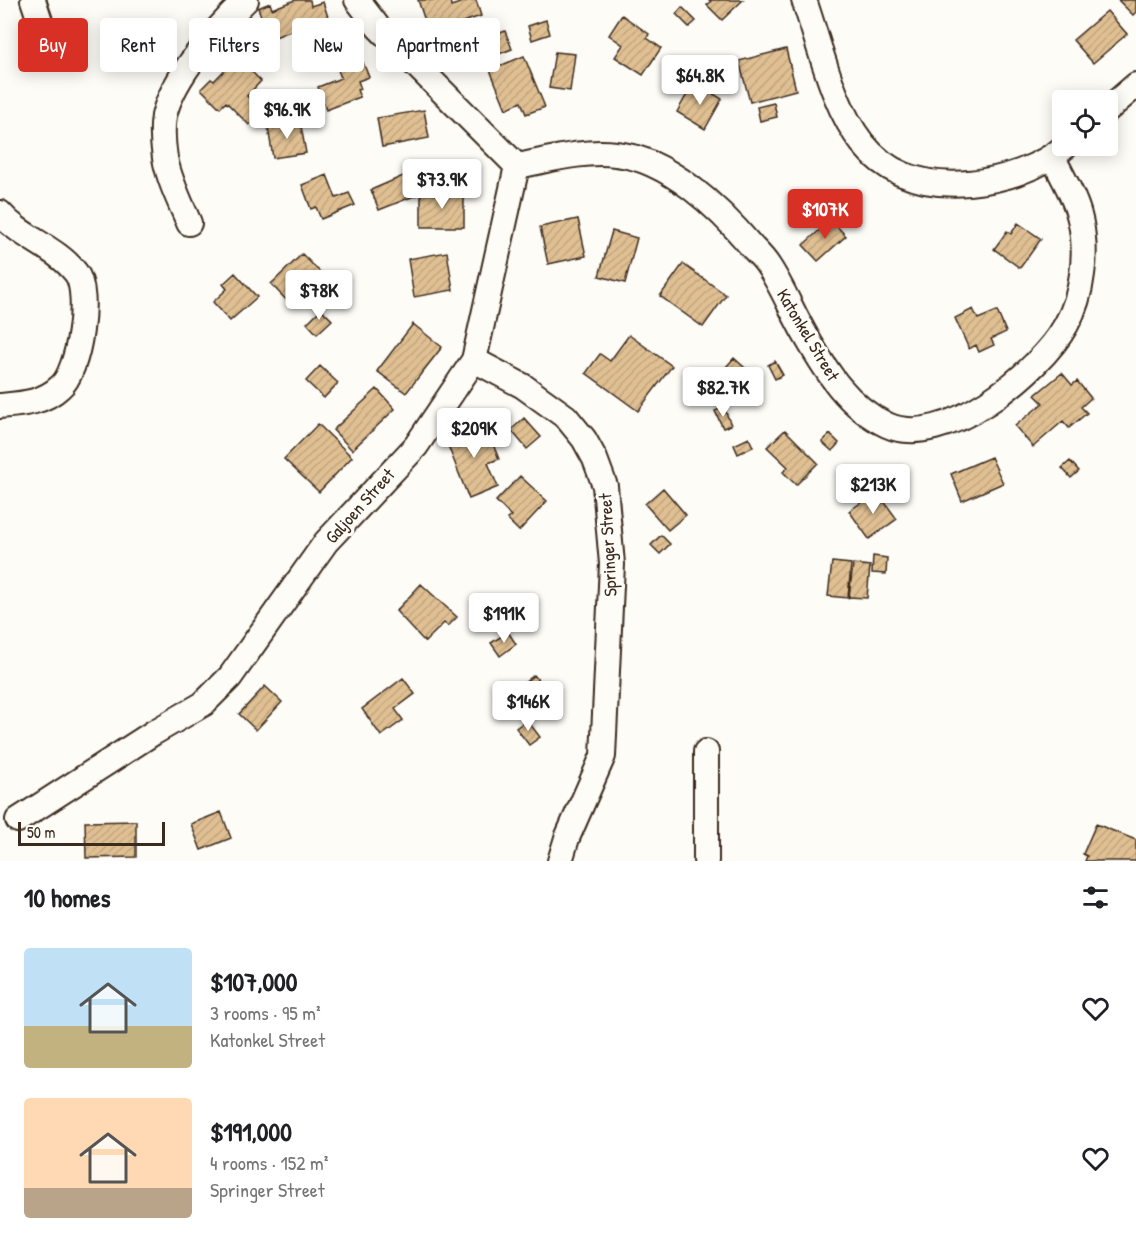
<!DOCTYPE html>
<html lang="en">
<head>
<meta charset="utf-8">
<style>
	body { margin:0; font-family:"Patrick Hand",sans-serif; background:#f6f6f6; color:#202124; height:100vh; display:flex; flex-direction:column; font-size:22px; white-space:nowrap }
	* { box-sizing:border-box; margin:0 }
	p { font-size:20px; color:#757577 }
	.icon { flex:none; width:33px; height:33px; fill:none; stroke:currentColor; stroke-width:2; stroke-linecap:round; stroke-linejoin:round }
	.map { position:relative; height:861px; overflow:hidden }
	.details { display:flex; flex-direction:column; background:#fff; flex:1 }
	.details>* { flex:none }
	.guide { position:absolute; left:18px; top:18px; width:600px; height:54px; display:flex; gap:12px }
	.buttons { position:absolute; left:1052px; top:90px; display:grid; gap:12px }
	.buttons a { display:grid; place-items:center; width:66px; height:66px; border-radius:6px; background:#fff; box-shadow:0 3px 15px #0003; font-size:30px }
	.scale { position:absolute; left:18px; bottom:15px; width:147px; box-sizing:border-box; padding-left:6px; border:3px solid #3b2a1e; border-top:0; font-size:16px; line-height:21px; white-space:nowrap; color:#3b2a1e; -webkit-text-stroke:4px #fdfcf7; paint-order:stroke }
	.price { position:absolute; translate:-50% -51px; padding:0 14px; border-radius:6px; background:#fff; color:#222; font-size:20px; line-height:39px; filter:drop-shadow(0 2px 3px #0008) }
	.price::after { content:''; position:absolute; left:50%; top:36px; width:18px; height:14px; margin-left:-9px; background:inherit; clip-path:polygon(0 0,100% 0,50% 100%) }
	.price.current { background:#d93025; color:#fff }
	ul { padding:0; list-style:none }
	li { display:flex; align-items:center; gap:18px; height:150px; padding:0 24px }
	li span { display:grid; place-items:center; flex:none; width:168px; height:120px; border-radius:6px; color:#555 }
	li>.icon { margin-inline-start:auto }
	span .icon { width:72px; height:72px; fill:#fffc; stroke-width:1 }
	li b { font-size:26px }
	h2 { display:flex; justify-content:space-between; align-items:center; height:72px; padding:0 24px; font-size:26px }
	.pill { padding:0 21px; border-radius:6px; background:#fff; box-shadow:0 3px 15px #0003; font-size:21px; line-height:54px }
	.pill.current { background:#d93025; color:#fff }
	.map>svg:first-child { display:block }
	.building { fill:url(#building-hatch); stroke:#3b2a1e; stroke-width:1.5 }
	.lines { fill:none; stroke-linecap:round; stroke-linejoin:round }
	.minor-casing { stroke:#3b2a1e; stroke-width:28 }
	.minor { stroke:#fdfcf7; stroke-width:24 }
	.labels { text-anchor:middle; stroke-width:6; stroke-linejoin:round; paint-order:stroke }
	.street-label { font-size:18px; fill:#3b2a1e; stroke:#fdfcf7 }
</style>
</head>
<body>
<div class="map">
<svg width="1136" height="861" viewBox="0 0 1136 861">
	<defs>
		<pattern id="building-hatch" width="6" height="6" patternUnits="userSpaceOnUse" patternTransform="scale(1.5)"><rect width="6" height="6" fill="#e0c093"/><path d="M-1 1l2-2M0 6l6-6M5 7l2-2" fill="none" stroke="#c1a57e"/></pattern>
	</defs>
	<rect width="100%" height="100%" fill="#fdfcf7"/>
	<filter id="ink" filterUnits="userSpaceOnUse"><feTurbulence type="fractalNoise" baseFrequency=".0167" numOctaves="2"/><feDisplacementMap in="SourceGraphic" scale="12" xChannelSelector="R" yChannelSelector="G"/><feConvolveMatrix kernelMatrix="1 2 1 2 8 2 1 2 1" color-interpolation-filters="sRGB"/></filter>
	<g filter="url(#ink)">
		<path class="building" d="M295 0H310L311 6 323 2 328 17 319 21 321 28 306 34 303 26 270 39 258 8 270 3 272 9Z
			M418 0H450L451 6 469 0H476L481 16 429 33Z
			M709 0H743L722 20 707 5 711 2Z
			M1118 0H1136V12L1133 15Z
			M682 7 696 21 689 27 676 14Z
			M1107 11 1127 34 1093 63 1073 40Z
			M622 15 649 34 647 38 661 48 643 75 615 57 623 45 609 35Z
			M546 20 550 34 532 40 528 26Z
			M505 31 512 49 483 60 476 43Z
			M357 48 369 77 358 81 361 89 357 90 360 97 326 110 318 87 341 78 333 57Z
			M786 49 796 90 750 102 739 61Z
			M555 52 575 54 570 91 549 88Z
			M524 56 545 107 526 114 521 102 506 109 490 70Z
			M237 57 261 81 247 96 262 111 249 125 226 102 220 108 201 89 211 79 214 81Z
			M694 82 722 99 705 129 677 112Z
			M774 103 777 117 760 121 757 107Z
			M424 110 429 138 382 147 377 118Z
			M300 121 306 153 273 158 268 127Z
			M410 173 419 194 379 210 371 190Z
			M327 175 336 198 349 193 355 205 321 219 316 207 311 209 302 185Z
			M421 194H464V227H421Z
			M578 219 586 256 548 264 540 227Z
			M831 220 846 236 818 261 803 245Z
			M1018 223 1041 239 1020 268 994 249 1007 231 1011 234Z
			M612 231 637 238 625 283 599 276Z
			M447 252 453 290 414 297 408 259Z
			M302 254 323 275 292 306 271 284Z
			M683 264 726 295 703 327 660 296Z
			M235 273 257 297 230 321 213 302 227 289 223 284Z
			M321 309 332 320 317 334 307 323Z
			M973 309 978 319 997 311 1006 332 991 339 994 345 979 352 976 345 969 349 955 318Z
			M413 324 442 347 406 393 377 371Z
			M629 335 672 366 638 411 586 373 600 354 610 361Z
			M734 358 754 376 738 394 718 376Z
			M775 361 783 375 775 379 768 365Z
			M320 366 338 383 324 398 306 381Z
			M1062 373 1072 385 1077 381 1091 398 1081 407 1087 413 1069 428 1063 421 1033 447 1015 426 1043 403 1035 395Z
			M377 389 395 409 352 450 333 430Z
			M724 407 731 425 723 428 715 411Z
			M524 418 541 437 527 449 511 430Z
			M484 422 499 459 488 463 498 487 469 499 445 438Z
			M318 424 352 457 319 492 284 459Z
			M785 430 818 463 796 485 783 472 788 467 767 447Z
			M830 434 839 443 832 451 822 442Z
			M749 438 753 447 738 454 734 445Z
			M991 457 1003 483 962 501 951 474Z
			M1070 461 1079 471 1071 478 1062 468Z
			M520 476 547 501 519 531 507 519 511 516 496 501Z
			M663 488 686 515 668 530 645 504Z
			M877 492 897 519 869 539 849 511Z
			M661 535 670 544 660 554 651 545Z
			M873 556 887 558 886 574 872 573Z
			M832 562 851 564 848 598 828 596Z
			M853 564 870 566 867 598 849 597Z
			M421 584 457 617 448 626 444 623 425 642 396 611Z
			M508 632 516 644 500 656 491 643Z
			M534 675 553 698 537 711 518 688Z
			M403 678 415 694 395 709 403 720 381 736 362 709Z
			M265 686 282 702 256 730 239 714Z
			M527 720 540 737 529 745 516 728Z
			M221 812 231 838 201 850 191 824Z
			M136 821V857L86 858 85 822Z
			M1096 824 1136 840V861H1085L1087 856 1083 854Z"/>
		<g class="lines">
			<g class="minor-casing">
				<path id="minor" d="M33 0 41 24 50 39
					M357 0 378 27 517 166
					M804 0C835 90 847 193 969 183 1003 180 1040 168 1066 146
					M1107 110 1136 85
					M517 166C549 160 583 150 616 154 668 159 720 209 752 247 758 253 765 260 769 267 783 288 793 314 806 336 826 371 848 407 887 425 943 451 1040 372 1066 325 1075 309 1080 292 1082 274 1085 256 1084 233 1079 215 1074 195 1061 175 1053 157
					M0 213C21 238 56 247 76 273 91 293 79 372 60 387 43 403 22 404 0 406
					M189 223C180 202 169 180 165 158 163 145 162 128 164 116 173 76 217 28 246 0
					M474 360 523 386 566 417 584 439 595 459 605 486 612 564 603 756 567 838 560 861
					M706 752V861
					M18 820 153 733 203 704 230 677 326 542 416 446 474 360 517 166"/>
			</g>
			<use href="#minor" class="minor"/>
		</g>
	</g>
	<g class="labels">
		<g class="street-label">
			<text transform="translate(808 335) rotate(59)" y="6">Katonkel Street</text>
			<text transform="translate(360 506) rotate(-48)" y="6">Galjoen Street</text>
			<text transform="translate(608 545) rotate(-93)" y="6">Springer Street</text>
		</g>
	</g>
</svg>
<div class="buttons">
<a><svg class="icon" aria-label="locate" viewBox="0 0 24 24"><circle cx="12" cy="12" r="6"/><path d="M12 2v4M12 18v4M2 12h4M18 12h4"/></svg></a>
</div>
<div class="scale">50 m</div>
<b class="price" style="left:700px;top:106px">$64.8K</b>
<b class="price" style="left:287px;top:140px">$96.9K</b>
<b class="price" style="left:442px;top:210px">$73.9K</b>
<b class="price current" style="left:825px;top:240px">$107K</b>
<b class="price" style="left:319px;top:321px">$78K</b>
<b class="price" style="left:723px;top:418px">$82.7K</b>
<b class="price" style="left:474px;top:459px">$209K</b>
<b class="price" style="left:873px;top:515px">$213K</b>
<b class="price" style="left:504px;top:644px">$191K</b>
<b class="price" style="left:528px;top:732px">$146K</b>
<div class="guide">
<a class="pill current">Buy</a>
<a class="pill">Rent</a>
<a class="pill">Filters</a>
<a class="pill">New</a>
<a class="pill">Apartment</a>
</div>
</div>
<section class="details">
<h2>10 homes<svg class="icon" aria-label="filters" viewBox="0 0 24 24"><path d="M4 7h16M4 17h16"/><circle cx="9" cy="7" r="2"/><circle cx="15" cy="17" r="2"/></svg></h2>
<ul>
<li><span style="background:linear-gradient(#bfe0f5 65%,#c2b280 0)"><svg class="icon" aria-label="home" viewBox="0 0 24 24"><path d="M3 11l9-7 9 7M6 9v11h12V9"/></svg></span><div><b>$107,000</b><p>3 rooms · 95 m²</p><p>Katonkel Street</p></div><svg class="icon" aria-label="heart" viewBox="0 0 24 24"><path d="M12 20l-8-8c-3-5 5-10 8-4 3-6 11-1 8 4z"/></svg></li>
<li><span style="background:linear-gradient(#ffd9b3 75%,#b9a48a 0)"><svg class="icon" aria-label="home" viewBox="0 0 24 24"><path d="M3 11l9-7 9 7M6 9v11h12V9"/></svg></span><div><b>$191,000</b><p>4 rooms · 152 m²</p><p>Springer Street</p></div><svg class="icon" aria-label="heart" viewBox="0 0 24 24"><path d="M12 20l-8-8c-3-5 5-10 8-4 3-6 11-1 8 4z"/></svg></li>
</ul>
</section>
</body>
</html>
